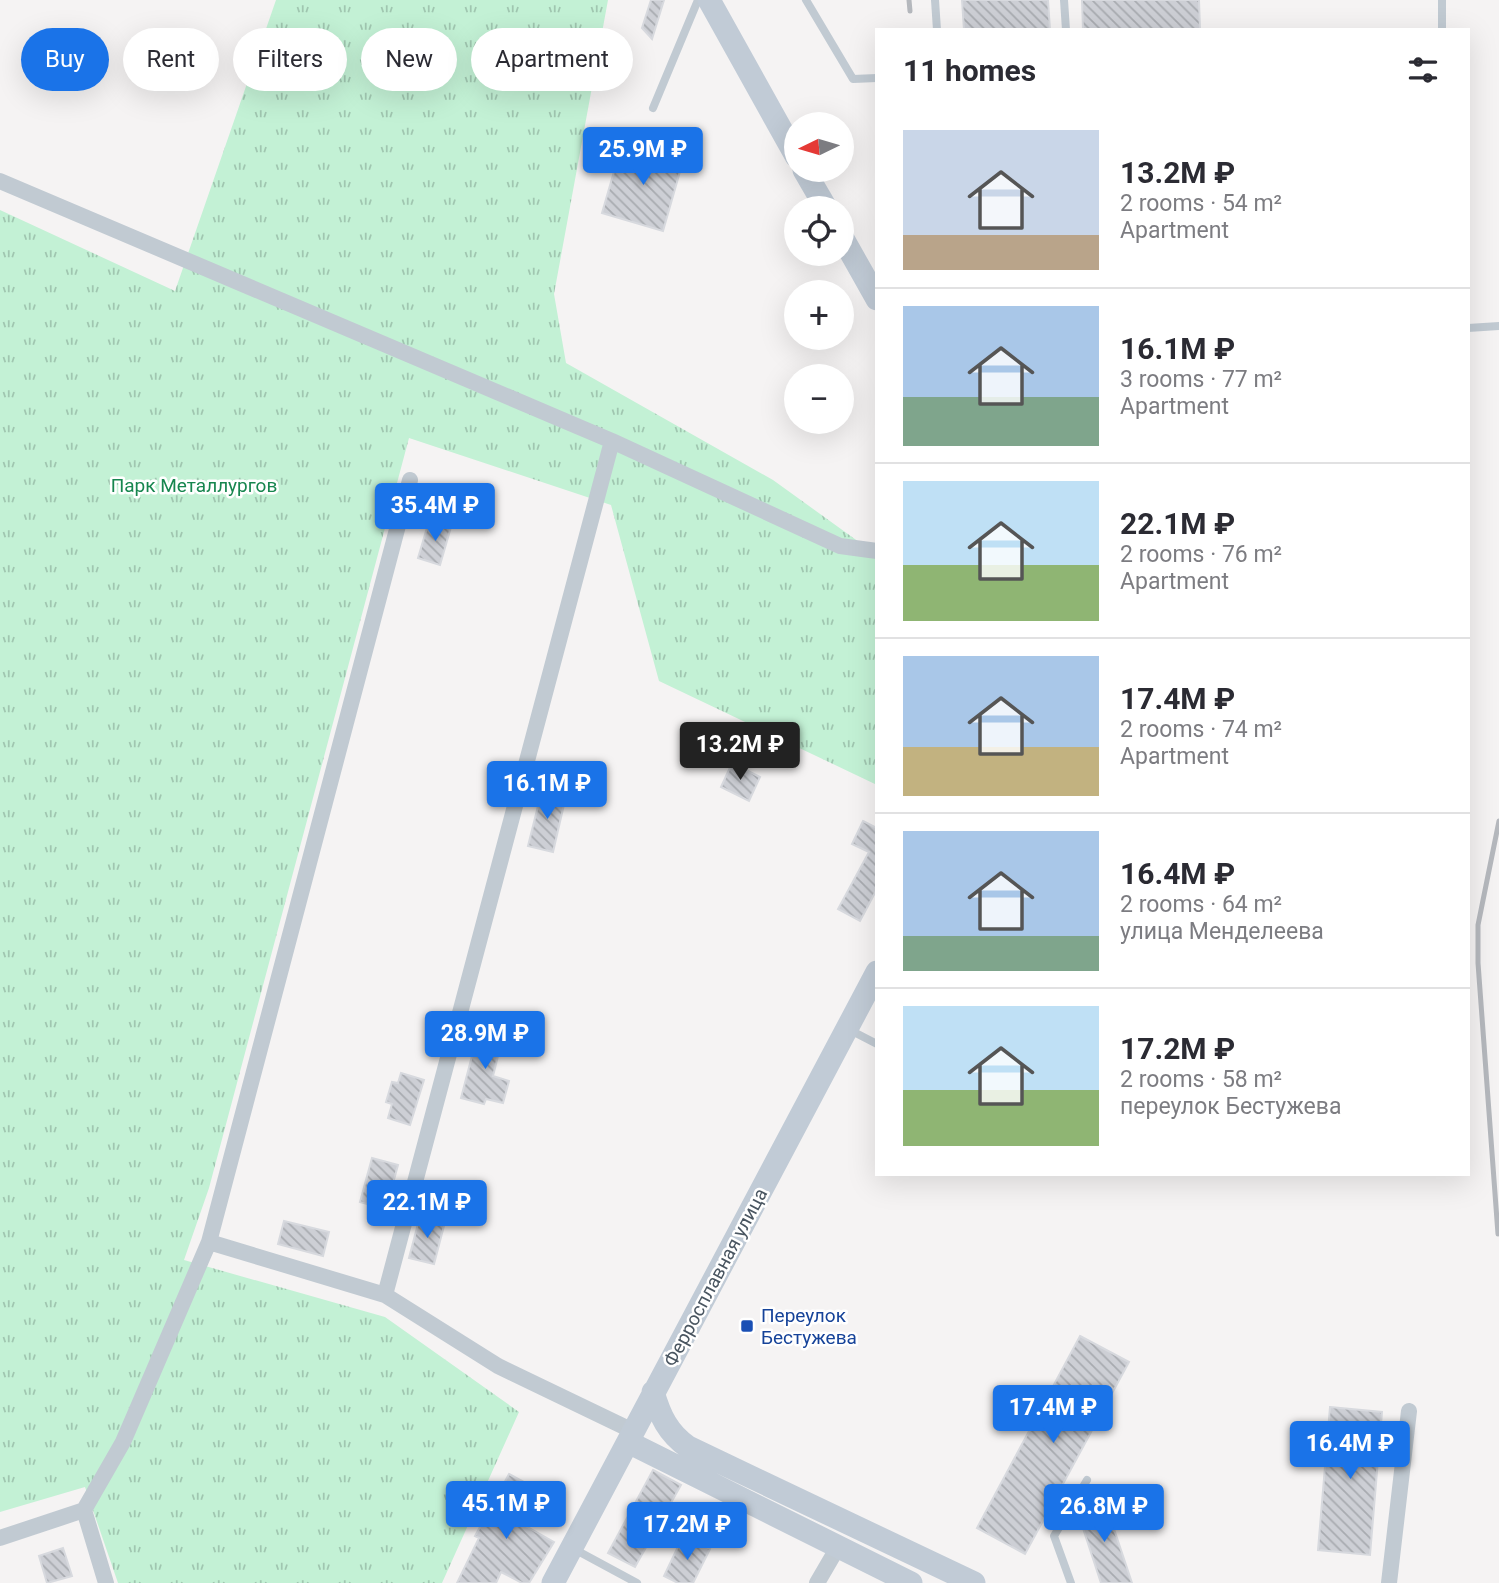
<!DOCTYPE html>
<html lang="en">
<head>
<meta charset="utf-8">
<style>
	body { margin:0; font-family:Roboto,sans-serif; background:#f2f2f3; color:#2b2b33; height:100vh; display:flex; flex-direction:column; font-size:26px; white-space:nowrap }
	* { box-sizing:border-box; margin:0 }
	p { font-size:23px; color:#7c7c81 }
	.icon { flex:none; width:38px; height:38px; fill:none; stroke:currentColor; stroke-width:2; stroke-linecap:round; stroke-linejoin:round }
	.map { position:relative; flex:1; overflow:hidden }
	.sheet { position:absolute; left:875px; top:28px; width:595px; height:1148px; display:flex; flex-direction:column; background:#fff; border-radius:0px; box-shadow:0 7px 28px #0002 }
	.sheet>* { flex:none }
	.hud { position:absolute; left:21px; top:28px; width:665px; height:63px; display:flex; gap:14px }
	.needle { width:46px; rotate:265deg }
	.tools { position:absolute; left:784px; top:112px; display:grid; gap:14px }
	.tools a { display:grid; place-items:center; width:70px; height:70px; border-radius:50%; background:#fff; box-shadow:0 7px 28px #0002; font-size:35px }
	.price { position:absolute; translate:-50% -60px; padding:0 16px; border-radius:7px; background:#1a73e8; color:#fff; font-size:23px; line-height:46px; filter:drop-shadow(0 2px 4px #0008) }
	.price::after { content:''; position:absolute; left:50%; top:42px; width:21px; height:16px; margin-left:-10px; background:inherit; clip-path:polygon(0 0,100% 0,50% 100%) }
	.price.selected { background:#222; color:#fff }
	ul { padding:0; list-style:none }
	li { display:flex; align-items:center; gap:21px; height:175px; padding:0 28px }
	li+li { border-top:2px solid #e1e1e2 }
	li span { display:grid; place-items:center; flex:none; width:196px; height:140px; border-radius:0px; color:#555 }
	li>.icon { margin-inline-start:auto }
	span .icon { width:84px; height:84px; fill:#fffc; stroke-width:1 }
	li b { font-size:30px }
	h2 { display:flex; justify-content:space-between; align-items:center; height:84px; padding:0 28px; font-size:30px }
	.tag { padding:0 24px; border-radius:32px; background:#fff; box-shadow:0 7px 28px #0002; font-size:24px; line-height:63px }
	.tag.selected { background:#1a73e8; color:#fff }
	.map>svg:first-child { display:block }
	.park { fill:url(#park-tufts) }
	.building { fill:url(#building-back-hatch); stroke:#d7d9de; stroke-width:2 }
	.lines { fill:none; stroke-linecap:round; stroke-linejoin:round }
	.lane { stroke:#c1cad2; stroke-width:8 }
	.street { stroke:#c1cad2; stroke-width:16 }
	.secondary { stroke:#c1cbd6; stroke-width:23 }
	.rail { stroke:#b5b8bd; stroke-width:5 }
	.transit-dot { fill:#1a4fb4; stroke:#fff; stroke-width:2.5 }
	.labels { text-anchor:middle; stroke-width:5; stroke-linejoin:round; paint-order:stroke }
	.park-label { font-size:19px; fill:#17864f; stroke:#fff }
	.street-label { font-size:19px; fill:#4a5661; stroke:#fff }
	.transit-label { font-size:19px; fill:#164399; stroke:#fff; text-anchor:start }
</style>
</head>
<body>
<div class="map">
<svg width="1499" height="1583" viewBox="0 0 1499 1583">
	<defs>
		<pattern id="park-tufts" width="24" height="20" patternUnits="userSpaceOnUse" patternTransform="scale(1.75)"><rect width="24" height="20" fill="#c3f1d5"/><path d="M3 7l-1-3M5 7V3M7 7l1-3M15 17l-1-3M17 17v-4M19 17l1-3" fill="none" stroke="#a0c6b0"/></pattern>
		<pattern id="building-back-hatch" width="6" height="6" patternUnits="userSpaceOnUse" patternTransform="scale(1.75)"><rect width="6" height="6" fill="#cdcfd5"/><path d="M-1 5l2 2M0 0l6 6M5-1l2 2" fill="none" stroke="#a8abb0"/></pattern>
	</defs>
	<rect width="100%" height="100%" fill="#f5f3f3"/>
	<path class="park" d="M276 0H608L554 294 566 363 773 480 877 555V785L659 681 611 505 409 438 209 1188 184 1260 385 1317 519 1412 442 1583H118L85 1487 0 1512V210L175 291Z"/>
	<path class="building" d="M651 0H664L652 39 642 28Z
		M962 0H1048L1050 30H964Z
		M1082 0H1199L1200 30H1083Z
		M622 144 683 161 663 231 602 213Z
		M429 521 451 527 440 565 418 558Z
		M732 763 760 777 749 801 721 787Z
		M542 790 566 796 553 852 528 846Z
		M863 821 877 828V889L860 921 838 909 869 852 852 844Z
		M479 1029 503 1036 493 1076 509 1081 503 1103 486 1099 484 1104 461 1098Z
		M401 1073 424 1080 410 1125 388 1118 392 1104 386 1102 392 1082 398 1083Z
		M372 1158 398 1165 386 1209 360 1202Z
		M420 1216 445 1222 434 1264 409 1258Z
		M284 1221 329 1232 323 1256 278 1244Z
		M1080 1336 1129 1362 1025 1554 977 1528Z
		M1330 1407 1382 1412 1370 1555 1318 1550Z
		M653 1470 681 1485 635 1567 608 1553Z
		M509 1474 533 1487 515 1520 554 1542 529 1583H522L501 1572 496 1583H457L479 1538 475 1536Z
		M1104 1499 1132 1583H1101L1077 1510Z
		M683 1536 710 1549 693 1583H678L664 1576Z
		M63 1548 72 1576 47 1583 39 1556Z"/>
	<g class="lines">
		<path class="lane" d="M806 0 853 79 877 78
			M935 0 937 30
			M1064 0 1066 30
			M1442 0V30
			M653 108 698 0
			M1468 328 1499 326
			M848 1029 877 1044
			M574 1549 637 1583
			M1071 1583 1054 1536 1087 1480"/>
		<path class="street" d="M0 181 612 441 840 546 877 551
			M209 1242 385 1295 498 1366 633 1431
			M385 1295 612 441
			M0 1538 84 1510
			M106 1583 84 1510 123 1442 209 1242 410 480
			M817 1583 838 1547
			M1389 1583 1409 1411"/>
		<path class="secondary" d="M709 0 796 156
			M804 170 826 208
			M842 237 877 299
			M653 1392C660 1416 668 1433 688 1447L974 1583
			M628 1442 911 1583
			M553 1583 877 972"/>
		<path class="rail" d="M909 0 910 11
			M1498 1234 1478 963V925L1499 821"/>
	</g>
	<rect class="transit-dot" x="740" y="1319" width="14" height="14" rx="3.5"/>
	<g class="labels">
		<g class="park-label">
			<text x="194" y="492">Парк Металлургов</text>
		</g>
		<g class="street-label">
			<text transform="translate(715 1277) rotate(-62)" y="7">Ферросплавная улица</text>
		</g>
		<g class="transit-label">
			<text x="761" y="1322">Переулок<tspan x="761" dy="22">Бестужева</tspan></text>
		</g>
	</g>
</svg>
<div class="tools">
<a><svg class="needle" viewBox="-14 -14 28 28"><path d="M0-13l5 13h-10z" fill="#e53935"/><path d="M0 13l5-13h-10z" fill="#7c7c81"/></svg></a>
<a><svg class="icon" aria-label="locate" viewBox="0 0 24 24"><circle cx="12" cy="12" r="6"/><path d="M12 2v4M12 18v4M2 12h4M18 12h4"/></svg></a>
<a>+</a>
<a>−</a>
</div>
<b class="price" style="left:643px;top:187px">25.9M ₽</b>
<b class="price" style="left:435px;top:543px">35.4M ₽</b>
<b class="price selected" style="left:740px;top:782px">13.2M ₽</b>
<b class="price" style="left:547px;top:821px">16.1M ₽</b>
<b class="price" style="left:485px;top:1071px">28.9M ₽</b>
<b class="price" style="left:427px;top:1240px">22.1M ₽</b>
<b class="price" style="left:1053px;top:1445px">17.4M ₽</b>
<b class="price" style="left:1350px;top:1481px">16.4M ₽</b>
<b class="price" style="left:506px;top:1541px">45.1M ₽</b>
<b class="price" style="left:1104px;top:1544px">26.8M ₽</b>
<b class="price" style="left:687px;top:1562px">17.2M ₽</b>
<div class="hud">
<a class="tag selected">Buy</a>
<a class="tag">Rent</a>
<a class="tag">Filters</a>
<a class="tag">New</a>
<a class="tag">Apartment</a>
</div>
<section class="sheet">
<h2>11 homes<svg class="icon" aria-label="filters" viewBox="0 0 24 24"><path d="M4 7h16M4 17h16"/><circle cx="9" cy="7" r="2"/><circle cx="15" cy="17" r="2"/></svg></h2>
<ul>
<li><span style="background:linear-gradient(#c9d6e8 75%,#b9a48a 0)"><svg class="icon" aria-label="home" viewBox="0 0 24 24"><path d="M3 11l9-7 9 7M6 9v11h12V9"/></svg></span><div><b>13.2M ₽</b><p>2 rooms · 54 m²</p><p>Apartment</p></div></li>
<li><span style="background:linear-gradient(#a9c7e8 65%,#7fa58c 0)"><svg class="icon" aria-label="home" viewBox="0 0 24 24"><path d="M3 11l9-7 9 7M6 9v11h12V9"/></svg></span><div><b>16.1M ₽</b><p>3 rooms · 77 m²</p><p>Apartment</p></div></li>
<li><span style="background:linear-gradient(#bfe0f5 60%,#8fb573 0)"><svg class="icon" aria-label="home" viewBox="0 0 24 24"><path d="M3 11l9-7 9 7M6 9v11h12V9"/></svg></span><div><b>22.1M ₽</b><p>2 rooms · 76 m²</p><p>Apartment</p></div></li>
<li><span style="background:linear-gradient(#a9c7e8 65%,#c2b280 0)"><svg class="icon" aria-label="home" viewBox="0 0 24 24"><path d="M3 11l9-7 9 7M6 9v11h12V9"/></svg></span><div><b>17.4M ₽</b><p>2 rooms · 74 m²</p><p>Apartment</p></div></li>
<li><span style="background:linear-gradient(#a9c7e8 75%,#7fa58c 0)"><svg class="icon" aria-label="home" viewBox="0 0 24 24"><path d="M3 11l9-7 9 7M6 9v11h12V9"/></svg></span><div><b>16.4M ₽</b><p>2 rooms · 64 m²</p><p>улица Менделеева</p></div></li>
<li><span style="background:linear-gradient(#bfe0f5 60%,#8fb573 0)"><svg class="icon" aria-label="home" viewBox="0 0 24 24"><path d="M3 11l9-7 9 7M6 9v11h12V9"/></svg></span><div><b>17.2M ₽</b><p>2 rooms · 58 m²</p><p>переулок Бестужева</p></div></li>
</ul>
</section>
</div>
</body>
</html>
